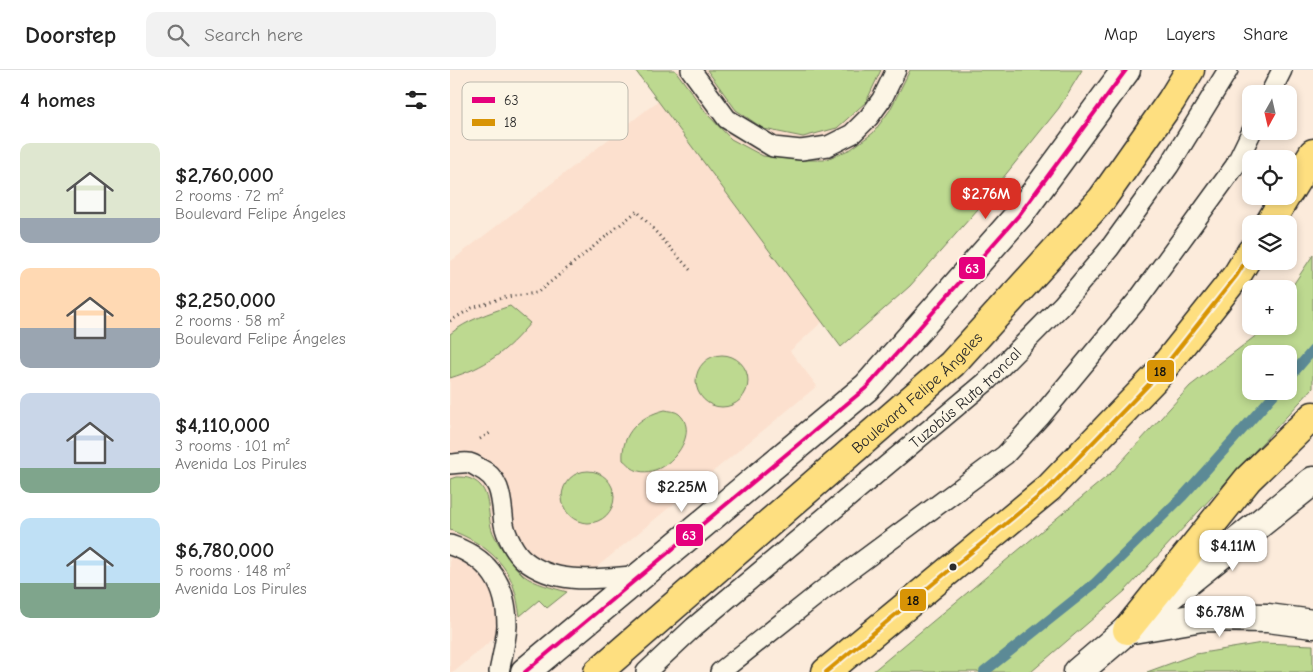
<!DOCTYPE html>
<html lang="en">
<head>
<meta charset="utf-8">
<style>
	body { margin:0; font-family:"Comic Neue",sans-serif; background:#f2f2f2; color:#222; height:100vh; display:flex; flex-direction:column; font-size:19px; white-space:nowrap }
	* { box-sizing:border-box; margin:0 }
	p { font-size:16px; color:#767676 }
	.icon { flex:none; width:28px; height:28px; fill:none; stroke:currentColor; stroke-width:2; stroke-linecap:round; stroke-linejoin:round }
	.map { position:relative; flex:1; overflow:hidden }
	.side { display:flex; flex-direction:column; background:#fff; width:450px }
	.side>* { flex:none }
	.needle { width:32px; rotate:188deg }
	.tools { position:absolute; left:792px; top:15px; display:grid; gap:10px }
	.tools a { display:grid; place-items:center; width:55px; height:55px; border-radius:10px; background:#fff; box-shadow:0 2px 8px #0003; font-size:25px }
	.price { position:absolute; translate:-50% -42px; padding:0 11px; border-radius:10px; background:#fff; color:#222; font-size:16px; line-height:32px; filter:drop-shadow(0 1px 2px #0008) }
	.price::after { content:''; position:absolute; left:50%; top:30px; width:15px; height:11px; margin-left:-8px; background:inherit; clip-path:polygon(0 0,100% 0,50% 100%) }
	.price.current { background:#d93025; color:#fff }
	ul { padding:0; list-style:none }
	li { display:flex; align-items:center; gap:15px; height:125px; padding:0 20px }
	li span { display:grid; place-items:center; flex:none; width:140px; height:100px; border-radius:10px; color:#555 }
	li>.icon { margin-inline-start:auto }
	span .icon { width:60px; height:60px; fill:#fffc; stroke-width:1 }
	li b { font-size:21px }
	h2 { display:flex; justify-content:space-between; align-items:center; height:60px; padding:0 20px; font-size:21px }
	header { display:flex; align-items:center; gap:30px; box-sizing:border-box; height:70px; padding:0 25px; background:#fff; border-bottom:1px solid #e0e0e0 }
	header strong { font-size:24px }
	nav { display:flex; gap:28px; margin-inline-start:auto; font-size:18px }
	.search { width:350px; height:45px; background:#f2f2f2; display:flex; align-items:center; gap:12px; box-sizing:border-box; padding:0 18px; border-radius:10px; color:#767676; font-size:19px }
	main { display:flex; flex:1; min-height:0 }
	.map>svg:first-child { display:block }
	.built { fill:#fce0ce }
	.green { fill:#bdd990; stroke:#74825e; fill-rule:evenodd }
	.lines { fill:none; stroke-linecap:round; stroke-linejoin:round }
	.stream { stroke:#5c8a96; stroke-width:10 }
	.lane-casing { stroke:#2b2b2b; stroke-width:22 }
	.street-casing { stroke:#2b2b2b; stroke-width:31 }
	.secondary-casing { stroke:#2b2b2b; stroke-width:31 }
	.primary-casing { stroke:#2b2b2b; stroke-width:31 }
	.highway-casing { stroke:#2b2b2b; stroke-width:31 }
	.path { stroke:#2b2b2b; stroke-width:3; stroke-dasharray:1 4; stroke-linecap:butt }
	.lane { stroke:#fcf5e5; stroke-width:19 }
	.street { stroke:#fcf5e5; stroke-width:28 }
	.secondary { stroke:#fcf5e5; stroke-width:28 }
	.primary { stroke:#fedf80; stroke-width:28 }
	.highway { stroke:#fedf80; stroke-width:28 }
	.bus-1-casing { stroke:#fcf5e5; stroke-width:8 }
	.bus-2-casing { stroke:#fcf5e5; stroke-width:8 }
	.bus-1 { stroke:#e5007d; stroke-width:4 }
	.bus-2 { stroke:#d89406; stroke-width:4 }
	.bus-dot { fill:#2b2b2b; stroke:#fcf5e5; stroke-width:2 }
	.labels { text-anchor:middle; stroke-width:4; stroke-linejoin:round; paint-order:stroke }
	.street-label { font-size:16px; fill:#2b2b2b; stroke:#fcf5e5 }
	.key { fill:#fcf5e5; stroke:#bdb8ad; stroke-width:1 }
	.key-label { font-size:14px; fill:#2b2b2b }
	.line-badge { stroke:#fcf5e5; stroke-width:2 }
	.badge-label { font-size:14px; text-anchor:middle; font-weight:bold; fill:#fff }
	.pale-badge-label { font-size:14px; text-anchor:middle; font-weight:bold; fill:#111 }
</style>
</head>
<body>
<header>
<strong>Doorstep</strong>
<div class="search"><svg class="icon" aria-label="search" viewBox="0 0 24 24"><circle cx="10" cy="10" r="6"/><path d="M15 15l6 6"/></svg>Search here</div>
<nav><a>Map</a><a>Layers</a><a>Share</a></nav>
</header>
<main>
<section class="side">
<h2>4 homes<svg class="icon" aria-label="filters" viewBox="0 0 24 24"><path d="M4 7h16M4 17h16"/><circle cx="9" cy="7" r="2"/><circle cx="15" cy="17" r="2"/></svg></h2>
<ul>
<li><span style="background:linear-gradient(#dfe7d0 75%,#9aa5b1 0)"><svg class="icon" aria-label="home" viewBox="0 0 24 24"><path d="M3 11l9-7 9 7M6 9v11h12V9"/></svg></span><div><b>$2,760,000</b><p>2 rooms · 72 m²</p><p>Boulevard Felipe Ángeles</p></div></li>
<li><span style="background:linear-gradient(#ffd9b3 60%,#9aa5b1 0)"><svg class="icon" aria-label="home" viewBox="0 0 24 24"><path d="M3 11l9-7 9 7M6 9v11h12V9"/></svg></span><div><b>$2,250,000</b><p>2 rooms · 58 m²</p><p>Boulevard Felipe Ángeles</p></div></li>
<li><span style="background:linear-gradient(#c9d6e8 75%,#7fa58c 0)"><svg class="icon" aria-label="home" viewBox="0 0 24 24"><path d="M3 11l9-7 9 7M6 9v11h12V9"/></svg></span><div><b>$4,110,000</b><p>3 rooms · 101 m²</p><p>Avenida Los Pirules</p></div></li>
<li><span style="background:linear-gradient(#bfe0f5 65%,#7fa58c 0)"><svg class="icon" aria-label="home" viewBox="0 0 24 24"><path d="M3 11l9-7 9 7M6 9v11h12V9"/></svg></span><div><b>$6,780,000</b><p>5 rooms · 148 m²</p><p>Avenida Los Pirules</p></div></li>
</ul>
</section>
<div class="map">
<svg width="863" height="602" viewBox="0 0 863 602">
	<rect width="100%" height="100%" fill="#fcebdb"/>
	<filter id="ink" filterUnits="userSpaceOnUse"><feTurbulence type="fractalNoise" baseFrequency=".02" numOctaves="2"/><feDisplacementMap in="SourceGraphic" scale="10" xChannelSelector="R" yChannelSelector="G"/><feConvolveMatrix kernelMatrix="1 2 1 2 8 2 1 2 1" color-interpolation-filters="sRGB"/></filter>
	<g filter="url(#ink)">
		<path class="built" d="M185 0H633L609 38 528 139 460 216 391 277 372 252 340 281 367 316 97 538 89 530 4 602H0V192L208 31Z"/>
		<path class="green" d="M185 0H225L258 45 281 69 313 86 348 90H374L401 79 423 63 440 40 460 0H632L609 38 528 139 460 216 391 277Z
			M257 0H431L416 32 387 58 353 67 314 59 286 40Z
			M863 185V318L675 521 581 602H422L661 403 740 316 812 261 815 256H839V221ZM801 284H839V321H801Z
			M60 236 80 253C56 282 36 297 0 308V264C17 250 39 243 60 236Z
			M246 311a26 26 0 1 1 52 0a26 26 0 1 1-52 0Z
			M215 340C219 341 226 341 229 344 254 366 209 416 182 398 179 396 176 392 173 390 171 363 190 346 215 340Z
			M112 427a26 26 0 1 1 52 0a26 26 0 1 1-52 0Z
			M6 407C10 407 17 407 21 409 41 417 37 440 41 457 44 470 63 496 73 505 84 514 104 518 117 522L97 538 89 530 70 546C68 536 67 525 63 515 53 487 27 470 0 460V409Z
			M812 573 863 575V602H697L746 584Z"/>
		<g class="lines">
			<path class="stream" d="M839 308 863 280
				M534 602 644 514 733 426 827 321"/>
			<g class="lane-casing">
				<g id="lane">
					<path d="M241 0 277 49 323 77 351 80 378 76 402 64 419 47 432 29 446 0"/>
					<path d="M820 24 832 0"/>
					<path d="M0 394C6 394 13 392 19 393 23 394 26 396 29 398 53 409 51 432 54 454 56 465 65 483 74 490 107 517 153 508 192 505"/>
					<path d="M0 475C40 488 57 516 57 556 56 571 52 587 49 602"/>
					<path id="s1" d="M196 602 244 557 537 311 612 235 659 179 719 96 778 0"/>
					<path d="M270 602 373 520 555 385 591 346 689 228 785 96 802 61"/>
				</g>
			</g>
			<g class="street-casing">
				<path id="street" d="M677 560 752 547 818 548 863 554"/>
			</g>
			<g class="secondary-casing">
				<path id="secondary" d="M75 602 417 317 569 145 676 0
					M628 602 677 560 863 411"/>
			</g>
			<g class="primary-casing">
				<path id="primary" d="M677 560 798 409 863 346"/>
			</g>
			<g class="highway-casing">
				<g id="highway">
					<path d="M839 122 863 83"/>
					<path d="M819 154 836 126"/>
					<path id="s2" d="M148 602 502 294 652 129 721 31 740 0"/>
					<path d="M376 602 599 418 706 307 787 205 801 182"/>
				</g>
			</g>
			<path class="path" d="M0 251 22 238 56 227 87 223 187 141 242 202
				M30 369 42 362"/>
			<use href="#lane" class="lane"/>
			<use href="#street" class="street"/>
			<use href="#secondary" class="secondary"/>
			<use href="#primary" class="primary"/>
			<use href="#highway" class="highway"/>
			<g class="bus-1-casing">
				<path id="bus-1" d="M75 602 417 317 569 145 676 0"/>
			</g>
			<g class="bus-2-casing">
				<path id="bus-2" d="M376 602 599 418 706 307 787 205 801 182"/>
			</g>
			<use href="#bus-1" class="bus-1"/>
			<use href="#bus-2" class="bus-2"/>
		</g>
	</g>
	<circle class="bus-dot" cx="503" cy="497" r="4.5"/>
	<g class="labels">
		<g class="street-label">
			<text dy="6" stroke="none"><textPath href="#s2" startOffset="424">Boulevard Felipe Ángeles</textPath></text>
			<text dy="6" stroke="none"><textPath href="#s1" startOffset="421">Tuzobús Ruta troncal</textPath></text>
		</g>
	</g>
	<rect x="12" y="12" width="166" height="58" rx="8" class="key"/>
	<rect x="22" y="27" width="23" height="6" fill="#e5007d"/>
	<rect x="22" y="49" width="23" height="7" fill="#d89406"/>
	<g class="key-label">
		<text x="54" y="35">63</text>
		<text x="54" y="57">18</text>
	</g>
	<g class="line-badge">
		<rect x="508" y="186" width="28" height="24" rx="5" fill="#e5007d"/>
		<rect x="696" y="289" width="29" height="24" rx="5" fill="#d89406"/>
		<rect x="225" y="453" width="29" height="24" rx="5" fill="#e5007d"/>
		<rect x="449" y="518" width="28" height="24" rx="5" fill="#d89406"/>
	</g>
	<g class="badge-label">
		<text x="522" y="203">63</text>
		<text x="239" y="470">63</text>
	</g>
	<g class="pale-badge-label">
		<text x="710" y="306">18</text>
		<text x="463" y="535">18</text>
	</g>
</svg>
<div class="tools">
<a><svg class="needle" viewBox="-14 -14 28 28"><path d="M0-13l5 13h-10z" fill="#e53935"/><path d="M0 13l5-13h-10z" fill="#767676"/></svg></a>
<a><svg class="icon" aria-label="locate" viewBox="0 0 24 24"><circle cx="12" cy="12" r="6"/><path d="M12 2v4M12 18v4M2 12h4M18 12h4"/></svg></a>
<a><svg class="icon" aria-label="layers" viewBox="0 0 24 24"><path d="M12 4l9 5-9 5-9-5zM3 14l9 5 9-5"/></svg></a>
<a>+</a>
<a>−</a>
</div>
<b class="price current" style="left:536px;top:150px">$2.76M</b>
<b class="price" style="left:232px;top:443px">$2.25M</b>
<b class="price" style="left:783px;top:502px">$4.11M</b>
<b class="price" style="left:770px;top:568px">$6.78M</b>
</div>
</main>
</body>
</html>
